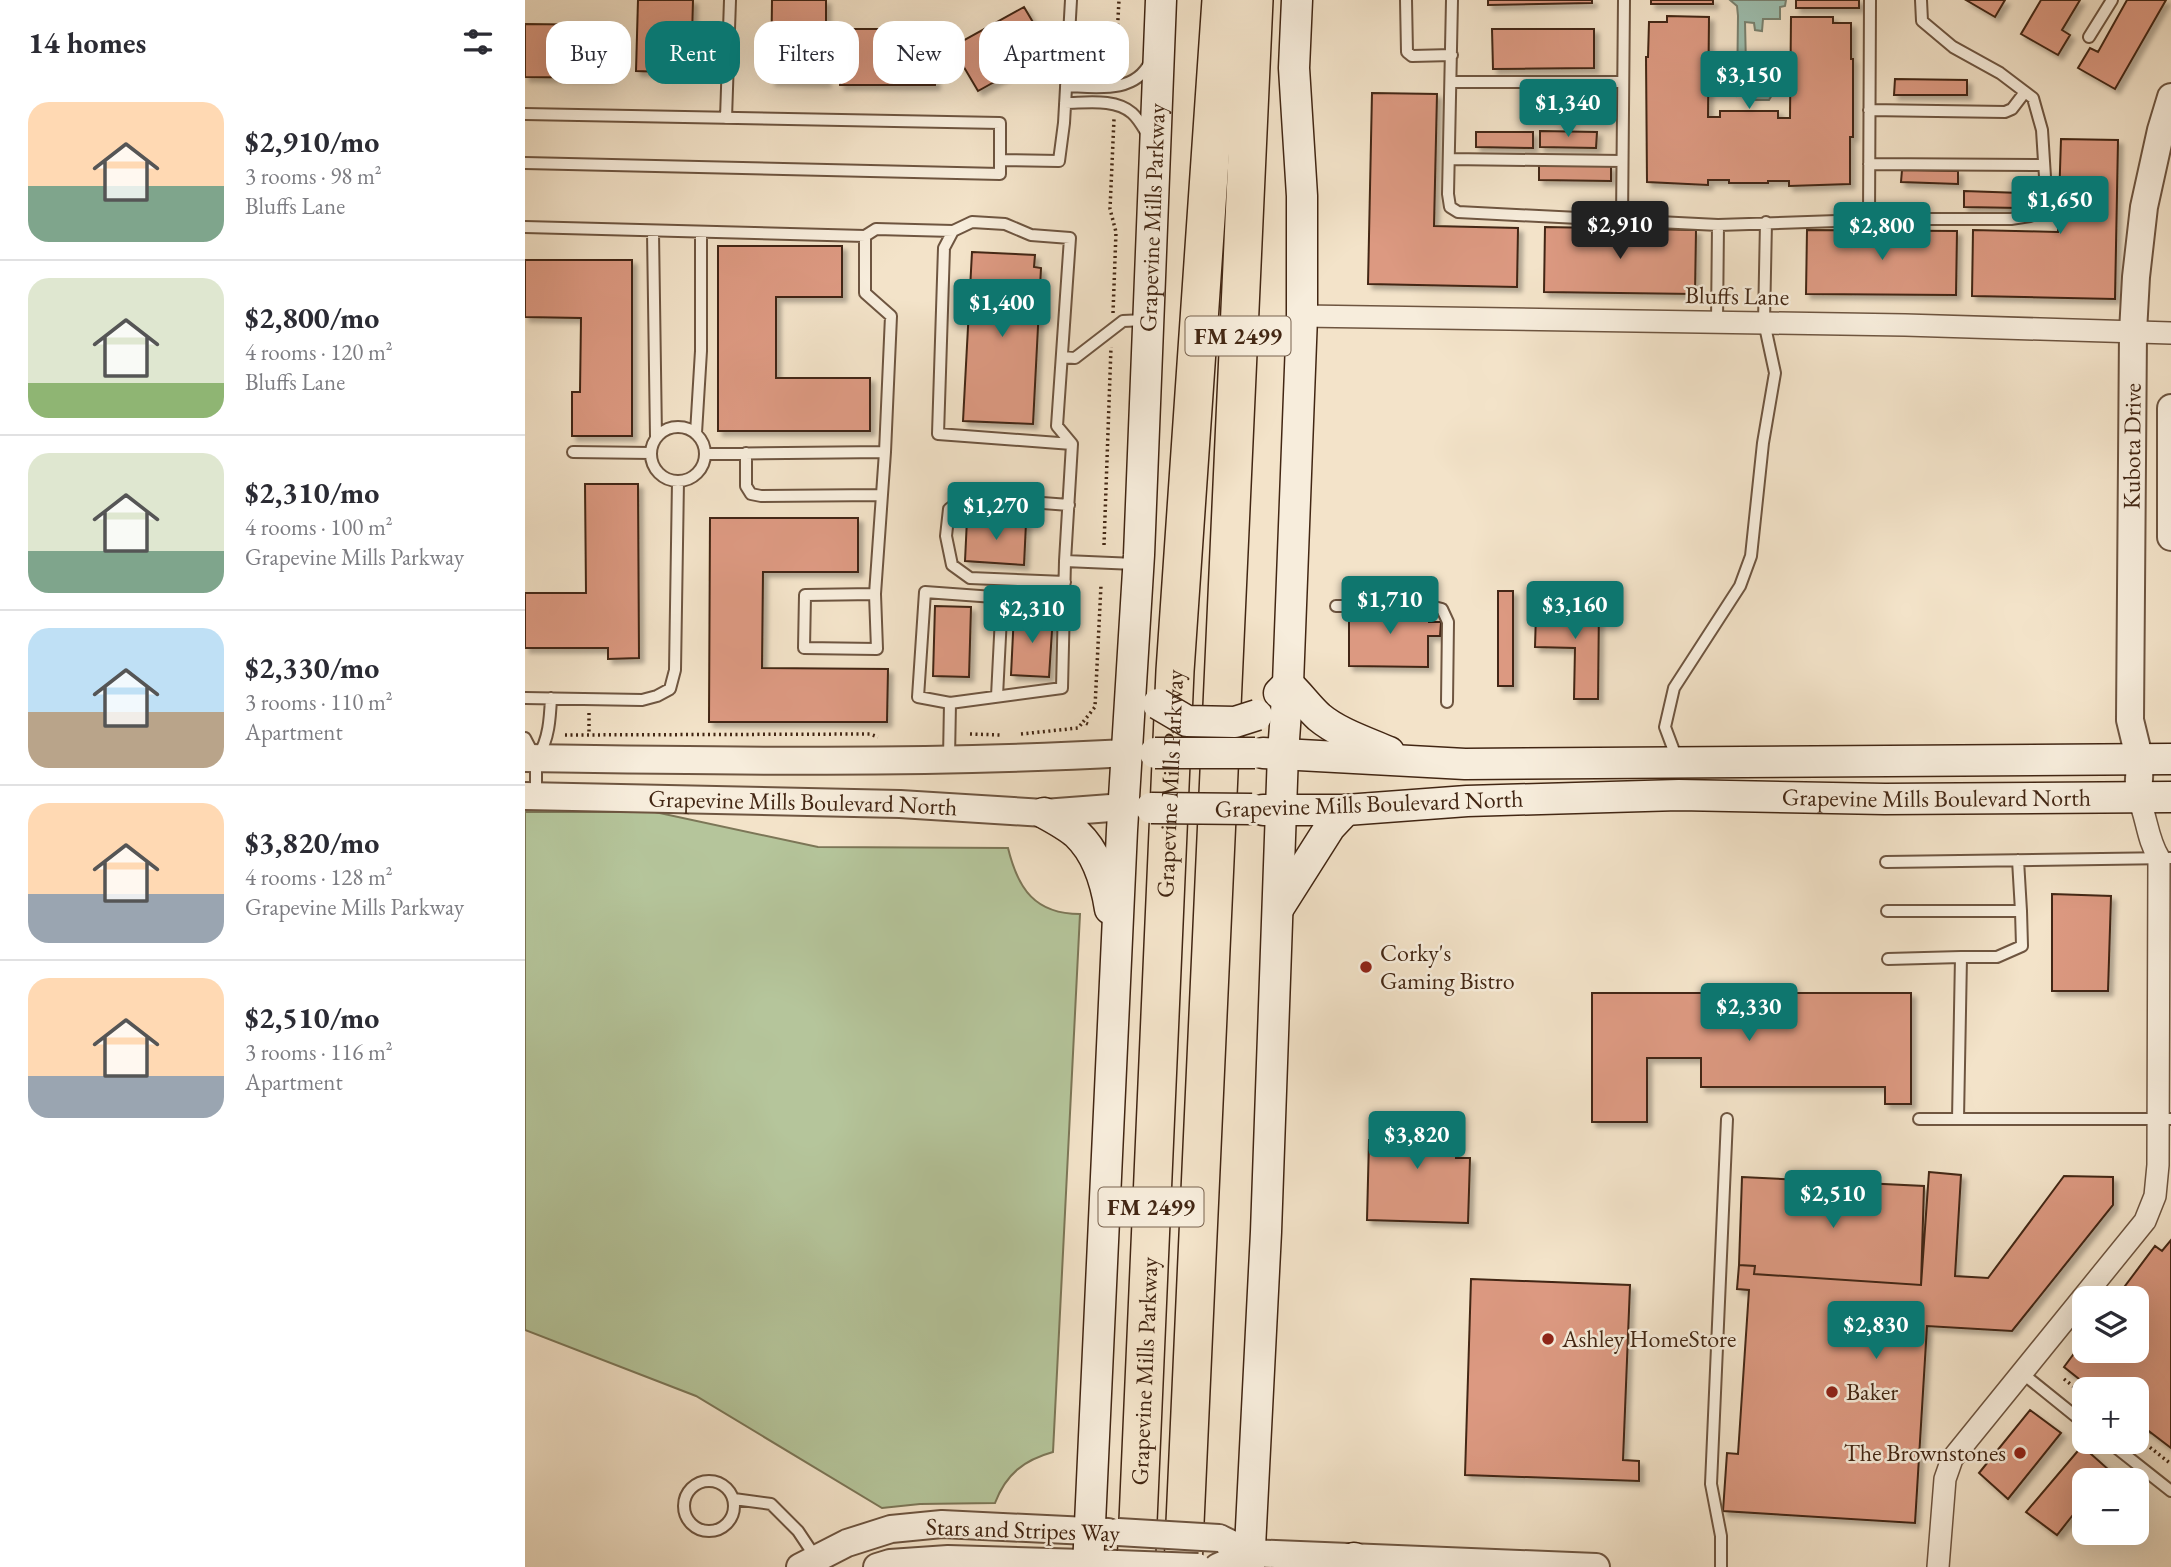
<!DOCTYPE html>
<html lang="en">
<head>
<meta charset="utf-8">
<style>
	body { margin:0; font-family:"EB Garamond",serif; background:#f7f7f7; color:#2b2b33; height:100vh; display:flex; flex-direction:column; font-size:26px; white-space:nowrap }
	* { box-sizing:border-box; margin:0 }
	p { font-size:23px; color:#7c7c81 }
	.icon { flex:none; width:38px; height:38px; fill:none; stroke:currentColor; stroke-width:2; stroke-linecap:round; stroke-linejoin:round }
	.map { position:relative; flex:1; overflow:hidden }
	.details { display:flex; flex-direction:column; background:#fff; width:525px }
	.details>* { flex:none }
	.guide { position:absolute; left:21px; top:21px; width:665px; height:63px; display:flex; gap:14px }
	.fabs { position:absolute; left:1547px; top:1286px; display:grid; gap:14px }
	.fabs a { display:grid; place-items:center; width:77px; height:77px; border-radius:14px; background:#fff; box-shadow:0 7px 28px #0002; font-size:35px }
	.price { position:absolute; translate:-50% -60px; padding:0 16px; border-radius:7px; background:#0f766e; color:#fff; font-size:23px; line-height:46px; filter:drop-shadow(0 2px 4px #0008) }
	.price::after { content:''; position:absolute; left:50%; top:42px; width:21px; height:16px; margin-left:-10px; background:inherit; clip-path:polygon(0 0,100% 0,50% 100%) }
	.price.selected { background:#222; color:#fff }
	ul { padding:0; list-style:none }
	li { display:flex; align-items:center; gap:21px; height:175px; padding:0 28px }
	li+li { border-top:2px solid #e1e1e2 }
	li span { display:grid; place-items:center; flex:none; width:196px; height:140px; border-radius:21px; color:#555 }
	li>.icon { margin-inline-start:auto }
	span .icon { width:84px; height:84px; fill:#fffc; stroke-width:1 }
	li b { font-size:30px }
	h2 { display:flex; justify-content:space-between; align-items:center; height:84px; padding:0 28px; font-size:30px }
	.tag { padding:0 24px; border-radius:21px; background:#fff; box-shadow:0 7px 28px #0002; font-size:24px; line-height:63px }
	.tag.selected { background:#0f766e; color:#fff }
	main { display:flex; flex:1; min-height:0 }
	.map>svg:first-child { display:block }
	.green { fill:#b5c59b; stroke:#7c7657; stroke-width:2 }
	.water { fill:#9dbfb0; stroke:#798271; stroke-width:2 }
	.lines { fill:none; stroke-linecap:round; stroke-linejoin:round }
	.shore { stroke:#707262; stroke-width:2 }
	.building { fill:#dc9981; stroke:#422613; stroke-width:2; filter:url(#shadow) }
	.service-casing { stroke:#6e5540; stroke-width:14 }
	.minor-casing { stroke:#6e5540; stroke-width:24 }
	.tertiary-casing { stroke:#6e5540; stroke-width:30 }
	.secondary-casing { stroke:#422613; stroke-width:33 }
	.motorway-casing { stroke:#422613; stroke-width:40 }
	.path { stroke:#422613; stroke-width:3.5; stroke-dasharray:2 3.5; stroke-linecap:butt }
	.service { stroke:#f7eddc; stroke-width:10 }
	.minor { stroke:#f7eddc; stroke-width:21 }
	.tertiary { stroke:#f7eddc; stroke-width:26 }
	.secondary { stroke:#f7eddc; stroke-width:30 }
	.motorway { stroke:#f3e3c9; stroke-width:37 }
	.tertiary-bridge-casing { stroke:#6e5540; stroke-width:30; stroke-linecap:butt }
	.secondary-bridge-casing { stroke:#422613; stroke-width:33; stroke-linecap:butt }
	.tertiary-bridge { stroke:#f7eddc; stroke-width:26 }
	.secondary-bridge { stroke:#f7eddc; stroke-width:30 }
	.poi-dot { fill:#8f2418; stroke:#f7eddc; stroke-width:2.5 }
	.labels { text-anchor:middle; stroke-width:5; stroke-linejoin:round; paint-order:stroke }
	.shield { fill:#f7eddc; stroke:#78624f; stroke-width:2 }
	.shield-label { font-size:23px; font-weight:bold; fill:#422613 }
	.street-label { font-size:24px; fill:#422613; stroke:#f7eddc }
	.poi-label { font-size:24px; fill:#422613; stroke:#f7eddc; text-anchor:start }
</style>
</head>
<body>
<main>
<section class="details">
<h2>14 homes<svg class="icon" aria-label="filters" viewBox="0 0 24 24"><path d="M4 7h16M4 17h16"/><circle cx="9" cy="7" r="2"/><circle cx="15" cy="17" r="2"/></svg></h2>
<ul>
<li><span style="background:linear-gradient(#ffd9b3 60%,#7fa58c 0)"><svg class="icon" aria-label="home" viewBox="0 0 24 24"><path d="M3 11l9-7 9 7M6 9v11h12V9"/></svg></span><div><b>$2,910/mo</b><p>3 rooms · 98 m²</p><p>Bluffs Lane</p></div></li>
<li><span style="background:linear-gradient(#dfe7d0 75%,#8fb573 0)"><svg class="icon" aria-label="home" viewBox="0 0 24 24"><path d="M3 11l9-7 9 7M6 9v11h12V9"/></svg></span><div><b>$2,800/mo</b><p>4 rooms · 120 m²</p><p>Bluffs Lane</p></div></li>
<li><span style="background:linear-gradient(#dfe7d0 70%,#7fa58c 0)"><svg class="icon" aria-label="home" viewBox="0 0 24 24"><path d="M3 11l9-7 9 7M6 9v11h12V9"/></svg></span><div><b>$2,310/mo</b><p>4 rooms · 100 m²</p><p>Grapevine Mills Parkway</p></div></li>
<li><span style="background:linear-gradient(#bfe0f5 60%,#b9a48a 0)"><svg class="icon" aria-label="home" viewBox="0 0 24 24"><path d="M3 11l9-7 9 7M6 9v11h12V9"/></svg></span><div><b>$2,330/mo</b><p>3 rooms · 110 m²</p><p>Apartment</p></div></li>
<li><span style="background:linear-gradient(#ffd9b3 65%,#9aa5b1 0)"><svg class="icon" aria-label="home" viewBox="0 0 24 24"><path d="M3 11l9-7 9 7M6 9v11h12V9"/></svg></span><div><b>$3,820/mo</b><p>4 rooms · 128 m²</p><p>Grapevine Mills Parkway</p></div></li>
<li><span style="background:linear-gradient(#ffd9b3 70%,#9aa5b1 0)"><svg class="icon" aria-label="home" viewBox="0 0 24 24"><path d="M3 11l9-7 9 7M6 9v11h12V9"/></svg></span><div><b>$2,510/mo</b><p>3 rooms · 116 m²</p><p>Apartment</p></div></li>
</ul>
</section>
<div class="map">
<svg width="1646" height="1567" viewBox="0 0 1646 1567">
	<defs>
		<filter id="shadow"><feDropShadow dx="4.5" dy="4.5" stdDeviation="2" flood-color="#0004"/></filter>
	</defs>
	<rect width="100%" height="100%" fill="#f3e3c9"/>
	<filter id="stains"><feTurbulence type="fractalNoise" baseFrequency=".00286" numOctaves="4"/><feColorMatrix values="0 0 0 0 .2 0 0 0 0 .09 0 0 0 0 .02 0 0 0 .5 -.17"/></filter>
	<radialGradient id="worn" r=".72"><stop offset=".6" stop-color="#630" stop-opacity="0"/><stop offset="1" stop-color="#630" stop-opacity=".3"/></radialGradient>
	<path class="green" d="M0 812H130L293 847 483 848C493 889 510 914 555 914L528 1452C499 1460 481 1474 470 1503L395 1504 357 1508 171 1396 0 1330Z"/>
	<path class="water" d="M1205 0H1261L1260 6 1255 7V19H1238L1237 31 1230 30 1229 23 1220 22 1221 66H1240L1246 76 1247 95 1244 100H1226L1222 93 1212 96 1213 16 1212 6Z"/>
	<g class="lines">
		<path class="shore" d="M1222 73 1237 74 1239 79 1238 93 1231 94 1219 85V76Z"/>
	</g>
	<path class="building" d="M113 0H168L166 73 111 71Z
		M247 0H301V82L246 81Z
		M963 0H1067V3L963 5Z
		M1126 0H1188V4H1126Z
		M1271 0H1334V8H1271Z
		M1441 0H1480L1470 17Z
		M1516 0H1555L1537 30 1545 35 1533 55 1496 34Z
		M1602 0H1641L1590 89 1553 68 1565 48 1573 52Z
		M499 7 525 51 453 91 427 47Z
		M1142 16 1184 17 1183 117H1195V111H1253V118H1265L1266 17H1308V23H1326V59H1328V137H1325V184L1264 186V181H1243V183H1204V180H1183V185L1122 182 1121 57H1123L1124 22H1142Z
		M0 24 85 25V78L0 77Z
		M315 29H411L410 85H315Z
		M967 29H1069V68L968 69Z
		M1370 79 1442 80V95H1369Z
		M847 93 912 94 909 226 993 228 992 287 843 284Z
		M1015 131 1072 132 1071 148 1015 147Z
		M951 132H1008V148L951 147Z
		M1536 139 1593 140 1590 299 1447 296 1448 230 1533 232Z
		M1014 165 1086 166V181L1014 180Z
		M1377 170 1433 171V184L1376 182Z
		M1439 191 1496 193 1495 208 1439 207Z
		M1020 227 1171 230 1170 294 1019 292Z
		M1282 230 1432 231 1431 295 1281 294Z
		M193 246H317V297H251V378H345V431H193Z
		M447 252 510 255 509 267 516 268 508 424 438 421Z
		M0 260H107V436H47V392H55L56 318 0 317Z
		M60 484H113L114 658 83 659V648H0V593H61Z
		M185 518H333V572H238L237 668 363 669 362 722H184Z
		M442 519 501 523 499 565 440 561Z
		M973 591H988V686H973Z
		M1049 592H1068V605H1074L1073 699H1049L1050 648 1010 647 1011 613 1049 614Z
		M837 596 861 597V609L904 610V622H916L915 636H903V667L824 666V619H829V611H837Z
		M410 606 446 607 444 677 408 676Z
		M489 613 528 615 524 677 486 675Z
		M1527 894 1586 896 1583 991H1527Z
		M1067 993H1386V1104H1360V1087H1176V1058H1122V1122H1067Z
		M852 1115 932 1117 931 1158H945L943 1223 842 1220 844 1140H851Z
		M1404 1172 1436 1175 1430 1276 1463 1278 1539 1176 1588 1177V1205L1487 1331 1402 1326 1390 1523 1198 1511 1202 1453 1213 1454 1224 1290 1212 1289 1214 1265 1230 1266 1229 1274 1396 1285Z
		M1217 1177 1399 1186 1396 1285 1229 1274 1230 1266 1214 1265Z
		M1646 1240V1448L1612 1422V1390H1568L1539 1367 1559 1340V1351H1612V1298H1591L1630 1246 1637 1251Z
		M946 1279 1105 1285 1098 1460 1114 1461V1481L940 1475Z
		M1505 1410 1536 1433 1483 1499 1454 1473Z
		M1557 1446 1584 1470 1576 1480H1559V1501L1532 1535 1501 1512Z"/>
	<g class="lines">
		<g class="service-casing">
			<path id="service" d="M881 0 882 52 887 56 927 55
				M927 0 923 194 925 207 933 212 1193 225 1371 219H1486L1505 216 1516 206 1520 177 1517 130 1508 98 1475 73 1428 47 1397 21 1396 0
				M1564 37 1587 0
				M926 82H1098
				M541 86C571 87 610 94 625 62
				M540 103C561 103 590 98 607 113 614 119 619 129 624 137
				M1344 110 1480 112 1487 109 1500 92
				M0 114 475 123V174L0 163
				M201 118 205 0
				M924 159 1097 161
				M475 160 534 161 539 123 546 0
				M1344 164 1519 165
				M1344 219 1345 0
				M1097 220 1099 0
				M0 227 340 236V293L366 316 360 452 180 454
				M128 232 131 437
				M340 236 351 229 428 231
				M1192 322 1193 225
				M537 357 550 358 598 321 620 320
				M126 454a27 27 0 1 1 54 0a27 27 0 1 1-54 0Z
				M171 433 176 351V233
				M48 452 126 453
				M221 453V486L226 494 236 496 357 495
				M540 561 610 564
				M540 582 445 578 427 565 421 536 424 509 440 497 544 505
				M350 594 280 595 279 648 352 649 350 594 360 452
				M811 606H905L917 609 923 622 922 702
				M472 696 477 597
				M0 698 117 700 132 696 145 689 150 670 153 481
				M425 703 393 697 400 592 539 602
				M0 738 11 759V796
				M13 756C24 739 25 718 26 698
				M424 758 425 703 537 688 540 561 547 444 532 426 545 238 506 235 480 224 447 222 428 231 419 248 413 434 547 444
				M1152 759 1140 727 1149 688 1215 586 1226 556 1238 443 1250 373 1239 322 1241 222
				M1493 860 1496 911
				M1361 862 1646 858
				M1362 911H1496L1497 946 1472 957H1436L1433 1119
				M1363 959 1436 957
				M1394 1119H1646
				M1497 1373 1559 1423
				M1584 1442 1646 1491
				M159 1506a25 25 0 1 1 50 0a25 25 0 1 1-50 0Z
				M209 1499 246 1504 273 1531 291 1558
				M1196 1567V1536L1186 1484 1202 1119"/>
		</g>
		<g class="minor-casing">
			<path id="minor" d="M777 316 1380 325 1646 333
				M1413 1567 1420 1479 1427 1459 1620 1221 1630 1196 1633 1165 1634 858C1622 839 1622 817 1613 797"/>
		</g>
		<g class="tertiary-casing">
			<g id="tertiary">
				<path d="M1646 408V537"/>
				<path d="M0 758C200 761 402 764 602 753"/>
				<path id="s1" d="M0 796 375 804 519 813 599 807"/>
				<path id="s2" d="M1613 797 1615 761 1605 720 1608 332 1611 277 1619 207 1636 130 1646 97"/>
				<path d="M694 1538 725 1553 1071 1567"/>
				<path d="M275 1567 322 1543 366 1529 417 1524 583 1532"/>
				<path d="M352 1567 365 1563 423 1559 592 1564"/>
				<path d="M693 1567 725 1553"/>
			</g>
		</g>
		<g class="secondary-casing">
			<g id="secondary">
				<path d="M754 693 763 684C774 694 783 707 794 717 813 733 841 742 864 752"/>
				<path d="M738 753 940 764 1646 759"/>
				<path id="s3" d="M738 810H821L942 801 1154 795 1360 799 1646 797"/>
				<path d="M519 813C530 819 543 826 552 834 572 853 581 883 585 909"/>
				<path d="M753 909 805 827 821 810"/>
				<path id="s4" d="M563 1567 597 830 614 555 636 0"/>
				<path d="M724 1567 741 1232 758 753 763 684 777 316V196L769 68 772 0"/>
				<path d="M810 1567 829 1558"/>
			</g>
		</g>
		<g class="motorway-casing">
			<g id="motorway">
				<path id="s5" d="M611 1567 650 671 696 0"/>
				<path d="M658 1567 729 0"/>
			</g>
		</g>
		<path class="path" d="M590 75 594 0
			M588 313 591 232 585 209 589 119
			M579 545 586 347
			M64 713V735
			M563 724 558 722 570 707 576 585
			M445 734 475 735
			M496 734 553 728 558 722
			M40 735 345 734 353 737
			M1539 1379 1559 1395
			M1612 1437 1646 1464
			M1618 1442 1625 1433"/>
		<use href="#service" class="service"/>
		<use href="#minor" class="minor"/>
		<use href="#tertiary" class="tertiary"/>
		<use href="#secondary" class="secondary"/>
		<use href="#motorway" class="motorway"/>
		<g class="tertiary-bridge-casing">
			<path id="tertiary-bridge" d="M593 1532 694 1538
				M592 1564 673 1567"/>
		</g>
		<g class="secondary-bridge-casing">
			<path id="secondary-bridge" d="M633 704 662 721 710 722 732 715
				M630 753H730
				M626 808 727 809"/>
		</g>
		<use href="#tertiary-bridge" class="tertiary-bridge"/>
		<use href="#secondary-bridge" class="secondary-bridge"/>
	</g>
	<g class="poi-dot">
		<circle cx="841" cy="967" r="7"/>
		<circle cx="1023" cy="1339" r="7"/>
		<circle cx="1307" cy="1392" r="7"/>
		<circle cx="1495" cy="1453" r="7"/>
	</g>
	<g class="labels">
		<g class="shield">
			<rect x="660.5" y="316.5" width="105" height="39" rx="5"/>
			<rect x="573.5" y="1187.5" width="105" height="39" rx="5"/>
		</g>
		<g class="shield-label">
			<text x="713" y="344">FM 2499</text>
			<text x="626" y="1215">FM 2499</text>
		</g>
		<g class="street-label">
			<text dy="8" stroke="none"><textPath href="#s4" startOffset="1351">Grapevine Mills Parkway</textPath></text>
			<text transform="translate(1212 296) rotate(1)" y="8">Bluffs Lane</text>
			<text dy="8" stroke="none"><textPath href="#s2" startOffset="352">Kubota Drive</textPath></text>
			<text dy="8" stroke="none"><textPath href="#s5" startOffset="784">Grapevine Mills Parkway</textPath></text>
			<text dy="8" stroke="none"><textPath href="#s3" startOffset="674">Grapevine Mills Boulevard North</textPath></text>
			<text dy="8" stroke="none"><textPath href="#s1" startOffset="278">Grapevine Mills Boulevard North</textPath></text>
			<text transform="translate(844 804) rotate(-2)" y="8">Grapevine Mills Boulevard North</text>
			<text dy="8" stroke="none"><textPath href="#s5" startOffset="196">Grapevine Mills Parkway</textPath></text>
			<text transform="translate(498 1530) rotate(2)" y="8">Stars and Stripes Way</text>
		</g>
		<g class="poi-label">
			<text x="855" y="961">Corky's<tspan x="855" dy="28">Gaming Bistro</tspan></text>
			<text x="1037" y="1347">Ashley HomeStore</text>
			<text x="1321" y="1400">Baker</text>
			<text x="1481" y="1461" text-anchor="end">The Brownstones</text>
		</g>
	</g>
	<rect width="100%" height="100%" filter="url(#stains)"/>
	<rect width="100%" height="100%" fill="url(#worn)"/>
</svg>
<div class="fabs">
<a><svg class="icon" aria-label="layers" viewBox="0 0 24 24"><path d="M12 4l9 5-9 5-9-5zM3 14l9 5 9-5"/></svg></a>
<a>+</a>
<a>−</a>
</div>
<b class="price" style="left:1224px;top:111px">$3,150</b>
<b class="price" style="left:1043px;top:139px">$1,340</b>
<b class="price" style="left:1535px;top:236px">$1,650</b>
<b class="price selected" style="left:1095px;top:261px">$2,910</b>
<b class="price" style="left:1357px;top:262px">$2,800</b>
<b class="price" style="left:477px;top:339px">$1,400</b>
<b class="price" style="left:471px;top:542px">$1,270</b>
<b class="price" style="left:865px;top:636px">$1,710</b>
<b class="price" style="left:1050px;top:641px">$3,160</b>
<b class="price" style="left:507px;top:645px">$2,310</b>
<b class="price" style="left:1224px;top:1043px">$2,330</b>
<b class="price" style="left:892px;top:1171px">$3,820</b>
<b class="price" style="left:1308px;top:1230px">$2,510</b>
<b class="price" style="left:1351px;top:1361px">$2,830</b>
<div class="guide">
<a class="tag">Buy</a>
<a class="tag selected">Rent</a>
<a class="tag">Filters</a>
<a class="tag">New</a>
<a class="tag">Apartment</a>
</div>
</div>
</main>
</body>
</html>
